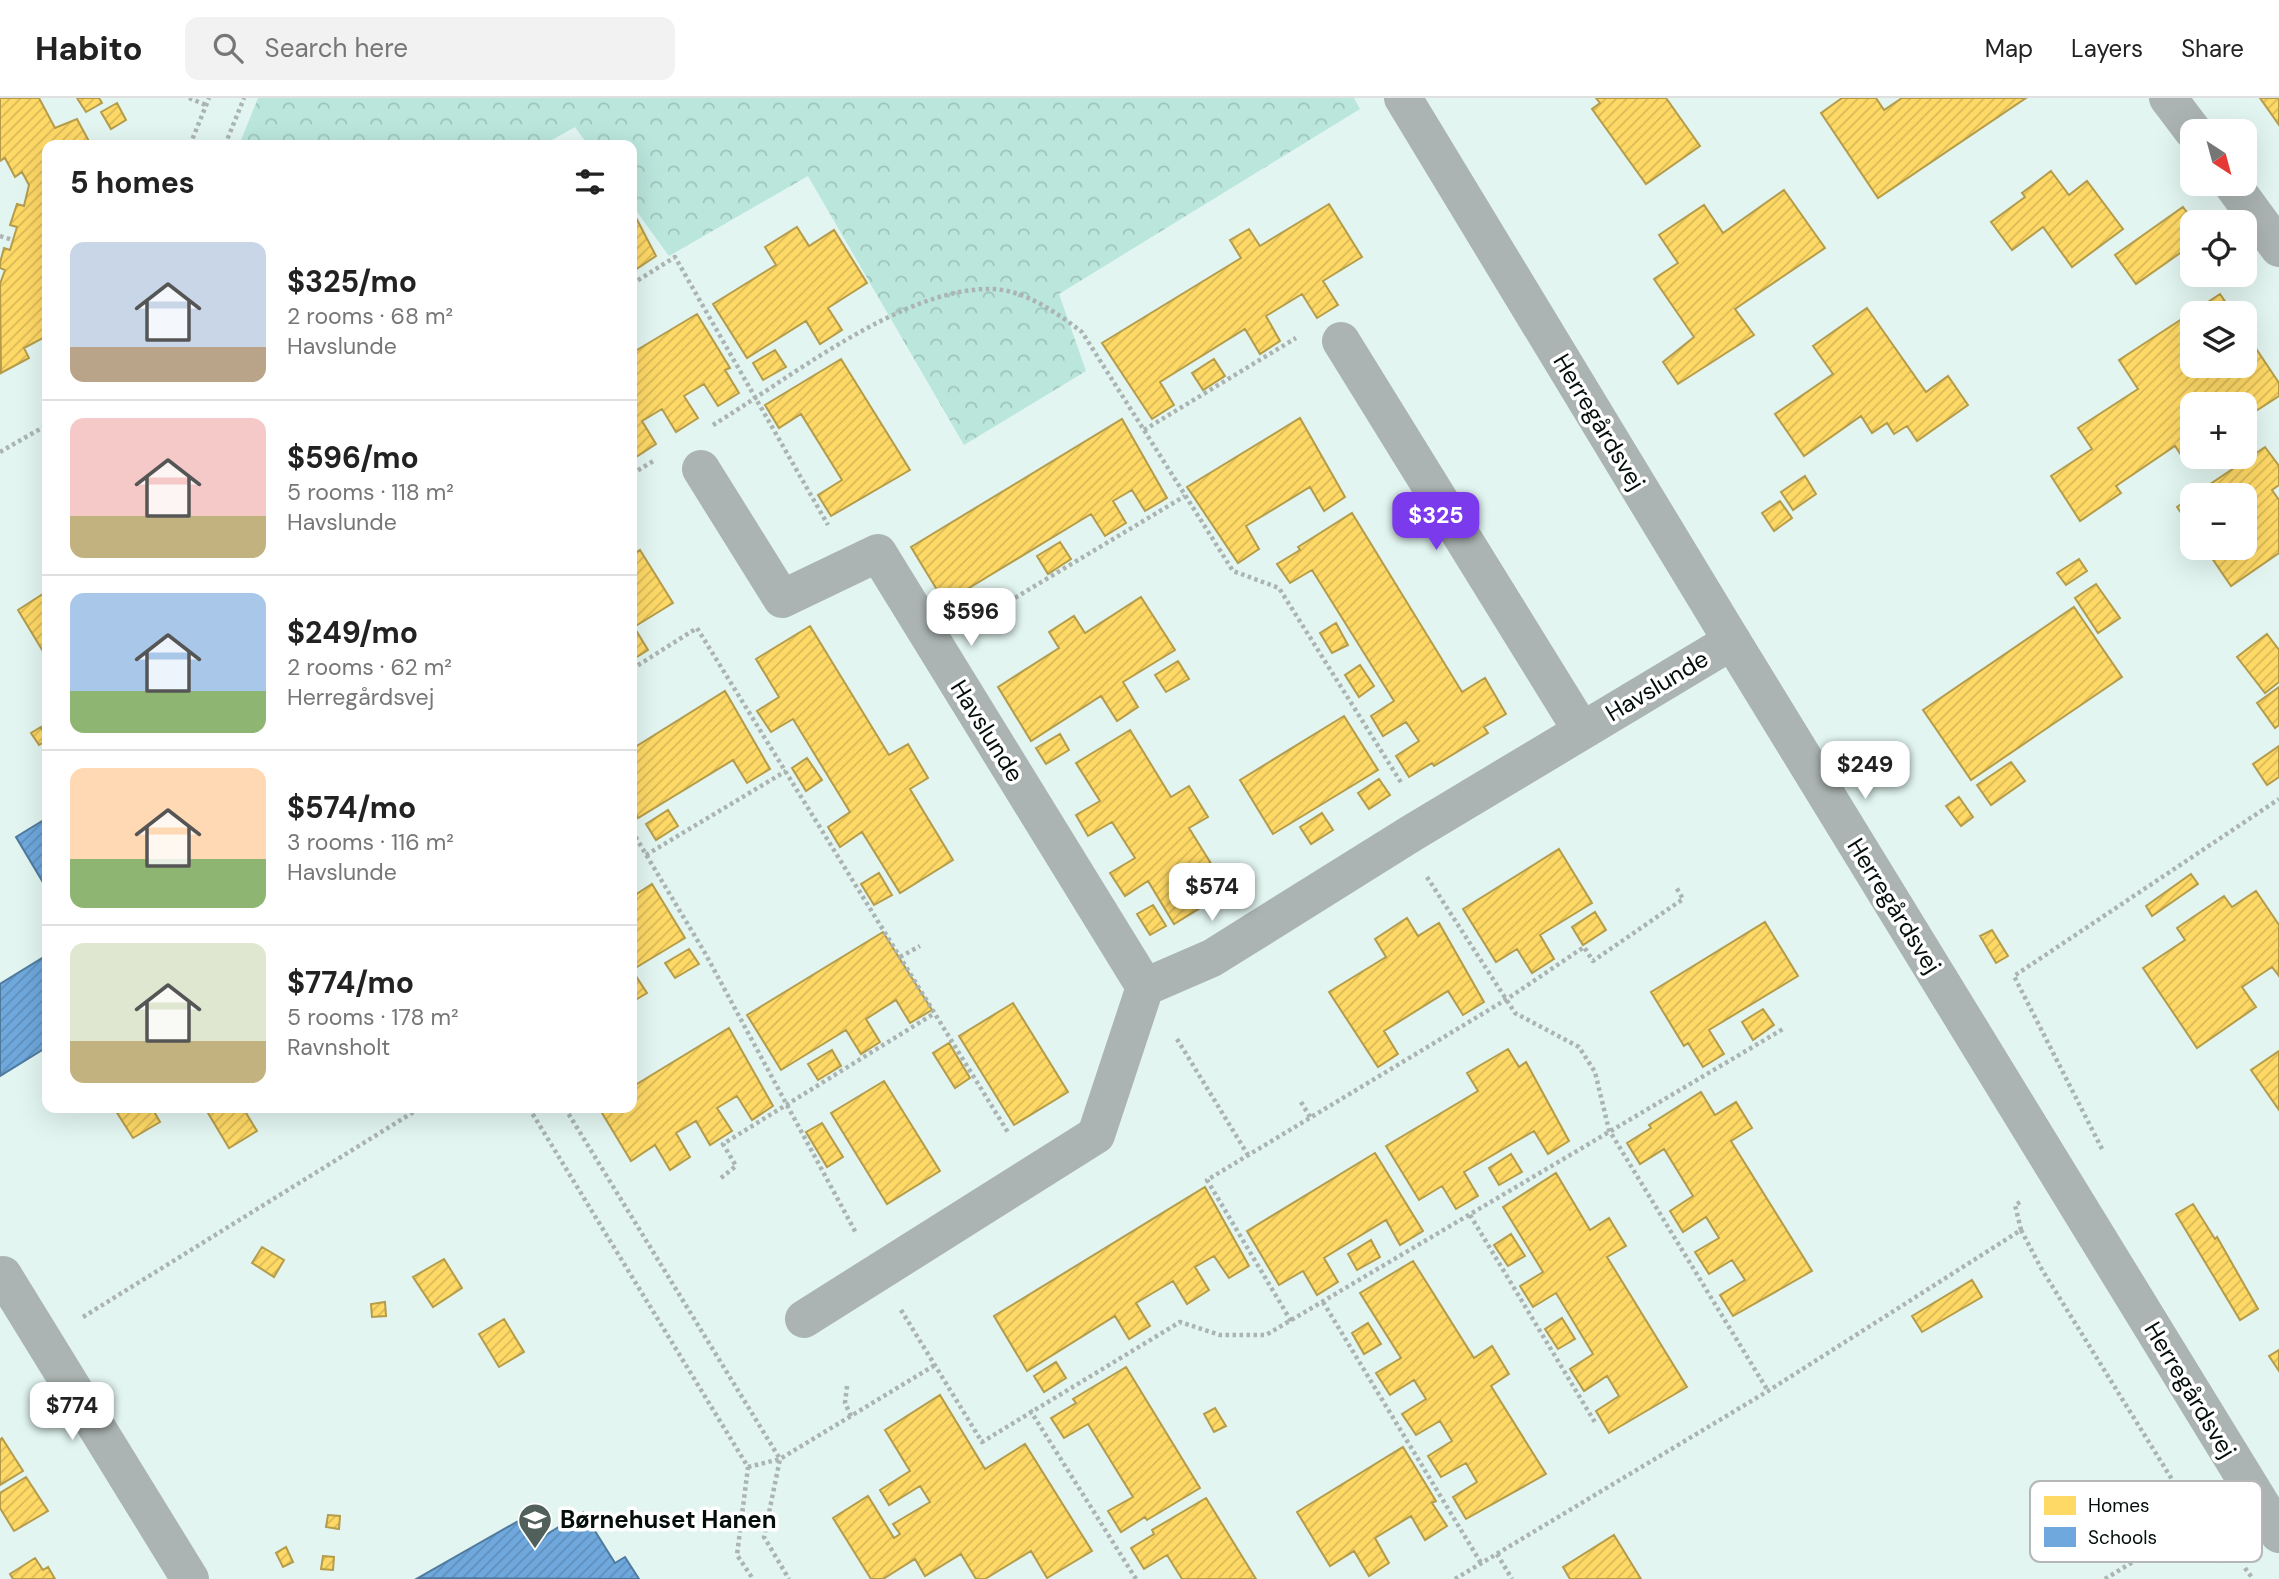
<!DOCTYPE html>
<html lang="en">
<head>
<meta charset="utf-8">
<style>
	body { margin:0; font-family:"DM Sans",sans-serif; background:#f2f2f2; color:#222; height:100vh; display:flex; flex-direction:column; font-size:26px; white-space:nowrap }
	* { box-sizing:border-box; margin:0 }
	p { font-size:23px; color:#767676 }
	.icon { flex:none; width:38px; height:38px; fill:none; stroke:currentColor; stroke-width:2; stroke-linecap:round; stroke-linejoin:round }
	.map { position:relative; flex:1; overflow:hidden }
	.details { position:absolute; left:42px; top:42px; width:595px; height:973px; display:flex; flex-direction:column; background:#fff; border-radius:14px; box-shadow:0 7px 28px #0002 }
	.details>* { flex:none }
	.needle { width:46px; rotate:144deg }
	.fabs { position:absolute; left:2180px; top:21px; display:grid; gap:14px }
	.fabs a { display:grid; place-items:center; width:77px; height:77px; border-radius:14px; background:#fff; box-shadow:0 7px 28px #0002; font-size:35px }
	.price { position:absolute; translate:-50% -60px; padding:0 16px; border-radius:14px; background:#fff; color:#222; font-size:23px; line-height:46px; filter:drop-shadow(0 2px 4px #0008) }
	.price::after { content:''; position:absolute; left:50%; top:42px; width:21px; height:16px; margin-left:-10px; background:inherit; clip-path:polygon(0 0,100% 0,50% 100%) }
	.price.current { background:#7c3aed; color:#fff }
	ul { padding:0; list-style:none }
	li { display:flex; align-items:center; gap:21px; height:175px; padding:0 28px }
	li+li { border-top:2px solid #e0e0e0 }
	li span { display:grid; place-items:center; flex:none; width:196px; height:140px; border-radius:14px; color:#555 }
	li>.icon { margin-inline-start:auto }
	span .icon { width:84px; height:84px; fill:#fffc; stroke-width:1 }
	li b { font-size:30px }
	h2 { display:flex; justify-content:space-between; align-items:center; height:84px; padding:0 28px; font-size:30px }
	header { display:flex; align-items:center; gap:42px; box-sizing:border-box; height:98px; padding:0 35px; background:#fff; border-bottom:2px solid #e0e0e0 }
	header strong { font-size:33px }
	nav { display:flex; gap:38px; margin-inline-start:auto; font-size:24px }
	.search { width:490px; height:63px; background:#f2f2f2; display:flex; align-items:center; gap:18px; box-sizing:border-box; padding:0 24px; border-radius:14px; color:#767676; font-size:26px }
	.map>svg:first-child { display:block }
	.park { fill:url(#park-crowns) }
	.homes { fill:url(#homes-hatch); stroke:#b49c4b; stroke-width:2 }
	.schools { fill:url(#schools-hatch); stroke:#4f7a9e; stroke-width:2 }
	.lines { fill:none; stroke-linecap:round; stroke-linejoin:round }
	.path { stroke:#abb4b2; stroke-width:4.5; stroke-dasharray:3.5 3.5; stroke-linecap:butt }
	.minor { stroke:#abb4b2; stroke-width:38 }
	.tertiary { stroke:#abb4b2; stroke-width:38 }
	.labels { text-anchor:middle; stroke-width:7; stroke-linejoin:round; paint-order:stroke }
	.street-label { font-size:24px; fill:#040f0c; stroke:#fff }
	.poi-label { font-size:24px; font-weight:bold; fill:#040f0c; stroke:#fff; text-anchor:start }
	.key { fill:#fff; stroke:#b4b7b6; stroke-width:2 }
	.key-label { font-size:19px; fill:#040f0c }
</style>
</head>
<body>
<header>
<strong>Habito</strong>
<div class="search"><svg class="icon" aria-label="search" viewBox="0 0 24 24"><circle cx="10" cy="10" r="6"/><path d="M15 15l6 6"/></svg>Search here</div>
<nav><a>Map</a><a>Layers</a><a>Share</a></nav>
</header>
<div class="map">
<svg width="2279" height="1481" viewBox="0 0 2279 1481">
	<defs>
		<pattern id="park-crowns" width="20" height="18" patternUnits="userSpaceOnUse" patternTransform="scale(1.75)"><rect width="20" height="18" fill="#bae6dc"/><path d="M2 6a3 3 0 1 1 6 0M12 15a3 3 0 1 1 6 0" fill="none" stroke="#9ec4bc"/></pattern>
		<pattern id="homes-hatch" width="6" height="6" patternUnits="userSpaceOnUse" patternTransform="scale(1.75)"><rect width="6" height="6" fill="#ffd966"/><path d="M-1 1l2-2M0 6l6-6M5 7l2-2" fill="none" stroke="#d9b957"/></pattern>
		<pattern id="schools-hatch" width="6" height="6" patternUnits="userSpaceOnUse" patternTransform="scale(1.75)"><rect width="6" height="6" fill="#6fa8dc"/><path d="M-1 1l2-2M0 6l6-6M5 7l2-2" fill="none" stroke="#5e8fbc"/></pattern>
	</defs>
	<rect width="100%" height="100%" fill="#e2f5f0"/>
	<path class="park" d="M258 0H1354L1360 11 1059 196 1086 273 964 347 808 78 669 158 632 107V47H588L575 29 543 47H239Z"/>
	<path class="homes" d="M0 0H39L55 30 77 21 91 47H47V238L24 250 29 260 1 275 0 186 5 172 0 170V165L4 150 10 152 13 142 17 129 10 127 17 106 24 108 29 87 22 74 15 79 5 60 0 63Z
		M77 0H99L102 5 86 14Z
		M1596 0H1666L1700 48 1646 86 1592 11 1600 5Z
		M1842 0H1876L1884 12 1902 0H2026L1878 100 1821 15Z
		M2260 0H2279V27Z
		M117 5 126 22 111 31 101 14Z
		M2051 73 2069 97 2087 83 2123 131 2072 169 2043 129 2012 152 1991 124 2025 99 2022 95Z
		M1784 92 1825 150 1735 211 1754 237 1678 286 1663 264 1694 239 1654 181 1678 165 1659 137 1704 107 1723 135Z
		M1329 106 1362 159 1323 183 1338 207 1317 220 1302 196 1266 218 1280 243 1260 256 1245 231 1160 284 1174 307 1152 321 1102 245 1241 160 1230 142 1249 131 1260 148Z
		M2183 109 2194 124 2193 146 2136 186 2115 157Z
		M632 112 656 158 635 172 632 167Z
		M797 129 809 148 834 132 867 185 828 210 842 232 820 246 806 223 747 260 713 206 776 167 765 149Z
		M2220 196 2233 215H2193V268H2245V234L2279 285V298L2245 320V306H2193V354L2183 360 2175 348 2116 388 2121 395 2080 423 2051 378 2092 351 2078 330 2138 291 2119 262Z
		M1867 210 1926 294 1948 278 1968 307 1917 343 1907 328 1894 336 1887 325 1872 335 1861 318 1804 358 1775 316 1833 276 1813 248Z
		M697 216 730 270 725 272 739 295 718 308 704 286 684 298 698 320 676 334 662 311 642 323 656 346 636 359 632 352V255Z
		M775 252 786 269 763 282 753 265Z
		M841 261 910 372 831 418 818 397 842 382 801 316 779 330 765 307Z
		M1214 261 1225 278 1203 292 1192 275Z
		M1300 320 1345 399 1324 413 1310 389 1246 428 1259 451 1238 465 1187 389Z
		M1122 321 1167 400 1145 413 1132 392 1113 403 1126 425 1105 438 1091 416 969 490 983 513 962 525 948 502 945 505 911 449Z
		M2265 349 2279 368V387L2272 392 2279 402V455L2231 488 2205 450H2245V397H2194Z
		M1805 378 1816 396 1793 412 1781 394Z
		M2193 398V432L2177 409Z
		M1780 403 1792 420 1774 433 1762 415Z
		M1352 415 1462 594 1485 580 1506 616 1484 629 1488 635 1434 668 1432 665 1409 679 1396 658 1419 643 1406 624 1383 638 1371 618 1394 603 1312 472 1290 485 1277 466 1300 452 1298 449Z
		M1060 444 1071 461 1048 476 1037 458Z
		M640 452 673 505 634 529 648 552 632 562V457Z
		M2079 461 2087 473 2066 487 2057 475Z
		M2096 486 2120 520 2098 535 2075 500Z
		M46 494 47 496V560L18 512Z
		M1141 499 1175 552 1123 584 1138 609 1117 623 1101 598 1031 643 998 589 1059 550 1049 534 1074 518 1085 535Z
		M2074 509 2122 579 1971 682 1923 612Z
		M1336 525 1348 547 1332 555 1320 535Z
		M810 528 889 657 908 646 928 680 910 691 953 762 900 795 862 734 840 749 828 729 850 714 793 621 771 634 757 613 779 599 756 561Z
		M2267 536 2279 552V584L2265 595 2237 559Z
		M1178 563 1189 581 1166 594 1155 577Z
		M1360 567 1374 588 1359 599 1345 577Z
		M2279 589V627L2275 630 2257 605Z
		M725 593 770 671 747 685 733 662 638 720 632 709V651Z
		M1344 618 1378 672 1273 736 1240 682Z
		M41 629 47 642 39 647 31 635Z
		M1130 632 1171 699 1189 688 1208 719 1189 730 1228 793 1174 826 1148 783 1125 798 1110 775 1135 760 1112 724 1088 738 1076 717 1100 703 1076 665Z
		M1060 636 1069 652 1046 666 1036 650Z
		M2279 648V679L2267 687 2253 666Z
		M807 660 822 682 806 693 792 670Z
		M2011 664 2025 683 1991 707 1977 687Z
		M1379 681 1390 697 1369 711 1358 695Z
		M1959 699 1973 719 1961 728 1946 708Z
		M668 712 678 728 656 742 646 726Z
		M1322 715 1333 732 1311 746 1300 729Z
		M1559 751 1592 805 1540 837 1554 861 1532 875 1517 851 1496 864 1463 811Z
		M879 775 892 797 874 807 861 786Z
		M2191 776 2198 786 2152 818 2146 808Z
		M652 786 685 840 632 872 647 895 632 904V799Z
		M2256 793 2279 827V878L2272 869 2242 889 2256 909 2197 950 2143 870 2185 842 2177 830 2224 798 2232 809Z
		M1153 807 1166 828 1150 837 1137 816Z
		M1595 814 1606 832 1583 847 1572 829Z
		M1407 820 1418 838 1439 825 1484 904 1463 917 1448 893 1384 933 1398 956 1378 969 1329 894 1386 859 1375 841Z
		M1765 824 1798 878 1709 932 1724 956 1703 969 1688 945 1684 948 1651 894Z
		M1992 832 2008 858 1996 865 1980 838Z
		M883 834 932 912 910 925 896 902 866 921 880 944 861 956 846 932 781 972 747 917Z
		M689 851 699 866 675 880 665 865Z
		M1013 905 1068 994 1014 1027 959 938Z
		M1763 911 1774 927 1753 942 1742 924Z
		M729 930 773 1008 752 1022 737 998 717 1010 732 1033 710 1047 696 1023 676 1035 690 1059 670 1072 655 1047 631 1063 599 1010H632V989Z
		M949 945 970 980 955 990 933 955Z
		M1508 951 1519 969 1526 964 1569 1043 1548 1056 1534 1033 1464 1074 1478 1098 1456 1111 1442 1088 1419 1102 1386 1048 1478 993 1467 975Z
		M832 952 841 968 818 982 808 966Z
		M2279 953V1012L2251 972Z
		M884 983 940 1073 887 1106 831 1015Z
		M1701 994 1715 1017 1736 1004 1752 1030 1731 1043 1812 1173 1733 1218 1720 1197 1745 1182 1732 1162 1709 1176 1695 1154 1719 1140 1706 1119 1683 1134 1670 1113 1693 1098 1664 1051 1640 1066 1627 1045 1651 1030 1649 1027Z
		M114 1010H152L160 1024 133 1040Z
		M205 1010H243L257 1033 229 1050Z
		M822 1025 843 1059 827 1069 806 1034Z
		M1375 1055 1423 1133 1400 1147 1386 1122 1324 1160 1338 1184 1317 1197 1303 1173 1279 1187 1247 1133Z
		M1511 1056 1522 1074 1499 1087 1489 1070Z
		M1556 1075 1590 1132 1609 1120 1626 1148 1607 1159 1687 1289 1609 1335 1596 1313 1619 1298 1607 1278 1584 1293 1570 1271 1593 1256 1556 1195 1533 1209 1520 1188 1543 1174 1503 1109Z
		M1205 1089 1249 1168 1229 1180 1214 1158 1195 1169 1209 1192 1187 1206 1173 1183 1136 1205 1150 1228 1129 1241 1115 1218 1027 1273 994 1218Z
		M2193 1106 2215 1141 2217 1139 2258 1211 2240 1222 2176 1116Z
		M1511 1136 1525 1158 1508 1168 1494 1147Z
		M1371 1142 1380 1159 1357 1172 1348 1156Z
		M262 1149 284 1162 274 1179 252 1165Z
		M444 1161 462 1190 433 1209 413 1179Z
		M1413 1163 1474 1260 1492 1248 1509 1276 1491 1288 1546 1376 1466 1421 1453 1399 1477 1384 1466 1365 1441 1379 1428 1358 1452 1343 1440 1323 1416 1337 1402 1316 1426 1301 1414 1282 1390 1297 1376 1275 1401 1260 1360 1195Z
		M1972 1182 1982 1199 1922 1234 1912 1218Z
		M385 1204 386 1218 372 1219 371 1206Z
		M1562 1220 1575 1241 1558 1251 1545 1231Z
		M504 1221 524 1254 499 1269 479 1236Z
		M1368 1225 1381 1246 1364 1256 1352 1235Z
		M2279 1252V1273L2269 1258Z
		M1056 1264 1066 1280 1044 1294 1034 1278Z
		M1126 1269 1200 1390 1147 1422 1145 1419 1121 1434 1108 1413 1133 1399 1088 1326 1064 1340 1051 1320 1076 1305 1073 1301Z
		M940 1297 985 1371 1025 1346 1092 1453 1047 1480 1031 1453 985 1481H976L961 1456 925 1478 915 1461 883 1481H871L833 1420 868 1398 894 1440 900 1436 893 1426 930 1404 920 1388 889 1407 880 1392 910 1373 885 1332Z
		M1215 1310 1226 1328 1214 1334 1204 1316Z
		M2 1340 23 1373 0 1387V1342Z
		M1403 1349 1436 1403 1432 1405 1447 1428 1425 1442 1411 1418 1375 1440 1389 1465 1369 1478 1354 1453 1330 1468 1297 1414Z
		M26 1379 48 1413 14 1433 0 1410V1395Z
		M1206 1400 1256 1481H1182L1167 1457 1144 1471 1131 1450 1154 1436 1152 1432Z
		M328 1417 340 1418 339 1431 326 1429Z
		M2207 1427 2228 1457 2217 1464 2197 1434Z
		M1614 1437 1641 1481H1570L1563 1469Z
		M286 1449 293 1464 283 1469 276 1455Z
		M323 1458 334 1459 333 1472 321 1471Z
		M35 1460 43 1472 48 1469 55 1481H13L10 1476Z"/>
	<path class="schools" d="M47 720V791L16 739Z
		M47 857V949L0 978V886Z
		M583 1414 615 1465 625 1459 639 1481 418 1480 520 1422 526 1432 536 1426 544 1438Z"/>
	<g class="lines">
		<path class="path" d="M189 0 206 7
			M190 47 209 0
			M225 47 244 0
			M0 138 13 142
			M632 186 675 159 828 427
			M713 327C789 281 903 189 992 191 1025 192 1057 215 1082 234L1233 473 1279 490 1402 686
			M1144 332 1296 240
			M0 354 47 327
			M632 376 655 362
			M973 525 1185 398
			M632 571 697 530 1009 1036
			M632 733 705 855 856 1135
			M646 757 786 673
			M1427 779 1515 915 1579 949 1595 974 1609 1032 1768 1293
			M900 859 920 848
			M1177 941 1248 1057
			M1301 1004 1310 1019
			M529 1010 748 1369 737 1457 753 1481
			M565 1010 780 1361 764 1439 789 1481
			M2102 1051 2014 878 2279 701
			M721 1080 736 1068 723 1046 935 915
			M1470 1117 1596 1326
			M2021 1132 2041 1170 2173 1383 2229 1450
			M1323 1204 1481 1465
			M901 1212 982 1344 1180 1224 1220 1237H1266L1783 931
			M83 1219 420 1010
			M1291 1223 1207 1082 1507 901 1584 849 1593 863 1683 801 1676 789
			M847 1288 845 1305 851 1318
			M1030 1312 1136 1481
			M748 1369 780 1361 935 1267
			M1497 1456 1512 1481
			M2245 1470 2253 1481
			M1455 1481 1768 1293 2021 1132 2015 1107 2022 1103
			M2105 1481 2206 1419"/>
		<path class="minor" d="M2168 0 2193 33
			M2232 86 2279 150
			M1341 243 1582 633
			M701 371 782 501 878 455 1145 889
			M3 1177 190 1481
			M804 1221 1096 1037 1145 889 1212 860 1412 735 1732 543"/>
		<path class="tertiary" d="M1403 0 1732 543 2279 1436"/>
	</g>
	<defs>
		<g id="school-pin" transform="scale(1.75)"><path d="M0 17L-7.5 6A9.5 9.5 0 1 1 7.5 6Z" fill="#52605c" stroke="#fff"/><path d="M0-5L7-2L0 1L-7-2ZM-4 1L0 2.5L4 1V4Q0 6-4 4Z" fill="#fff"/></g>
	</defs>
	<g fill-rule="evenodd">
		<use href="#school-pin" x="535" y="1422"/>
	</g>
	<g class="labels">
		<g class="street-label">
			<text transform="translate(1599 324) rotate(59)" y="8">Herregårdsvej</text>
			<text transform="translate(1657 588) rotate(-31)" y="8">Havslunde</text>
			<text transform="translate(987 633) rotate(58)" y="8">Havslunde</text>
			<text transform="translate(1894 808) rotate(58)" y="8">Herregårdsvej</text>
			<text transform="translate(2190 1292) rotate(59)" y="8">Herregårdsvej</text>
		</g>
		<g class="poi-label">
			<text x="560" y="1430">Børnehuset Hanen</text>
		</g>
	</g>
	<rect x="2030" y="1383" width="232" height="81" rx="10" class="key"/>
	<rect x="2044" y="1398" width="32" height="19" fill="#ffd966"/>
	<rect x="2044" y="1429" width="32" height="20" fill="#6fa8dc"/>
	<g class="key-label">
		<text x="2088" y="1414">Homes</text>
		<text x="2088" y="1446">Schools</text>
	</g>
</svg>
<div class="fabs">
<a><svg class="needle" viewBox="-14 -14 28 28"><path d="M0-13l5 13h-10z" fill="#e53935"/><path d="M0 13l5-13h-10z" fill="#767676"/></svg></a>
<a><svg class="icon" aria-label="locate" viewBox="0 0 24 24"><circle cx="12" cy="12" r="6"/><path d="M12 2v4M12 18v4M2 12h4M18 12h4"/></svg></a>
<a><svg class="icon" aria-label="layers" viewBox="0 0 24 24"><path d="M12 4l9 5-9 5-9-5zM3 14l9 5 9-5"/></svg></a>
<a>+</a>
<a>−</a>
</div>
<b class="price current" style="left:1436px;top:454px">$325</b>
<b class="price" style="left:971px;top:550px">$596</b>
<b class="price" style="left:1865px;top:703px">$249</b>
<b class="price" style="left:1212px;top:825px">$574</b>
<b class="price" style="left:72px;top:1344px">$774</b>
<section class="details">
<h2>5 homes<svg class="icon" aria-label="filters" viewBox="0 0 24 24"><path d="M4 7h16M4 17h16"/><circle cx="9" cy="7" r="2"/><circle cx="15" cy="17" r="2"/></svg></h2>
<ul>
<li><span style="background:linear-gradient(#c9d6e8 75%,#b9a48a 0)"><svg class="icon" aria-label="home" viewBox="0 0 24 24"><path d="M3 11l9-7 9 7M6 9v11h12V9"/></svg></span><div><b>$325/mo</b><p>2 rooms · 68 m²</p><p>Havslunde</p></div></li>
<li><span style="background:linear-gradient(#f6c9c9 70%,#c2b280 0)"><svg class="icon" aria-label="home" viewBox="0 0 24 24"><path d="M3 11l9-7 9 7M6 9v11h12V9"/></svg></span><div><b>$596/mo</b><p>5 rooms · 118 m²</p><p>Havslunde</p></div></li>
<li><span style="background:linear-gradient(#a9c7e8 70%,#8fb573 0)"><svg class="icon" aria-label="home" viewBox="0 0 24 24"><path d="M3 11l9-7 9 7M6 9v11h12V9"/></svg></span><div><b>$249/mo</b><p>2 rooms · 62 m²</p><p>Herregårdsvej</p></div></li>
<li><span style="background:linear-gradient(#ffd9b3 65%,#8fb573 0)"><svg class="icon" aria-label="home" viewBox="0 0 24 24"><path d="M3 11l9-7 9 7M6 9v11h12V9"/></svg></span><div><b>$574/mo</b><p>3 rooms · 116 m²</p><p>Havslunde</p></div></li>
<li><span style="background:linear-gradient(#dfe7d0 70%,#c2b280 0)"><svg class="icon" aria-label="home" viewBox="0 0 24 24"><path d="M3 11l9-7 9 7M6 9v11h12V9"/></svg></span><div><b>$774/mo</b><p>5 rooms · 178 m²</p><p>Ravnsholt</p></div></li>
</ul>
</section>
</div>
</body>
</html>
